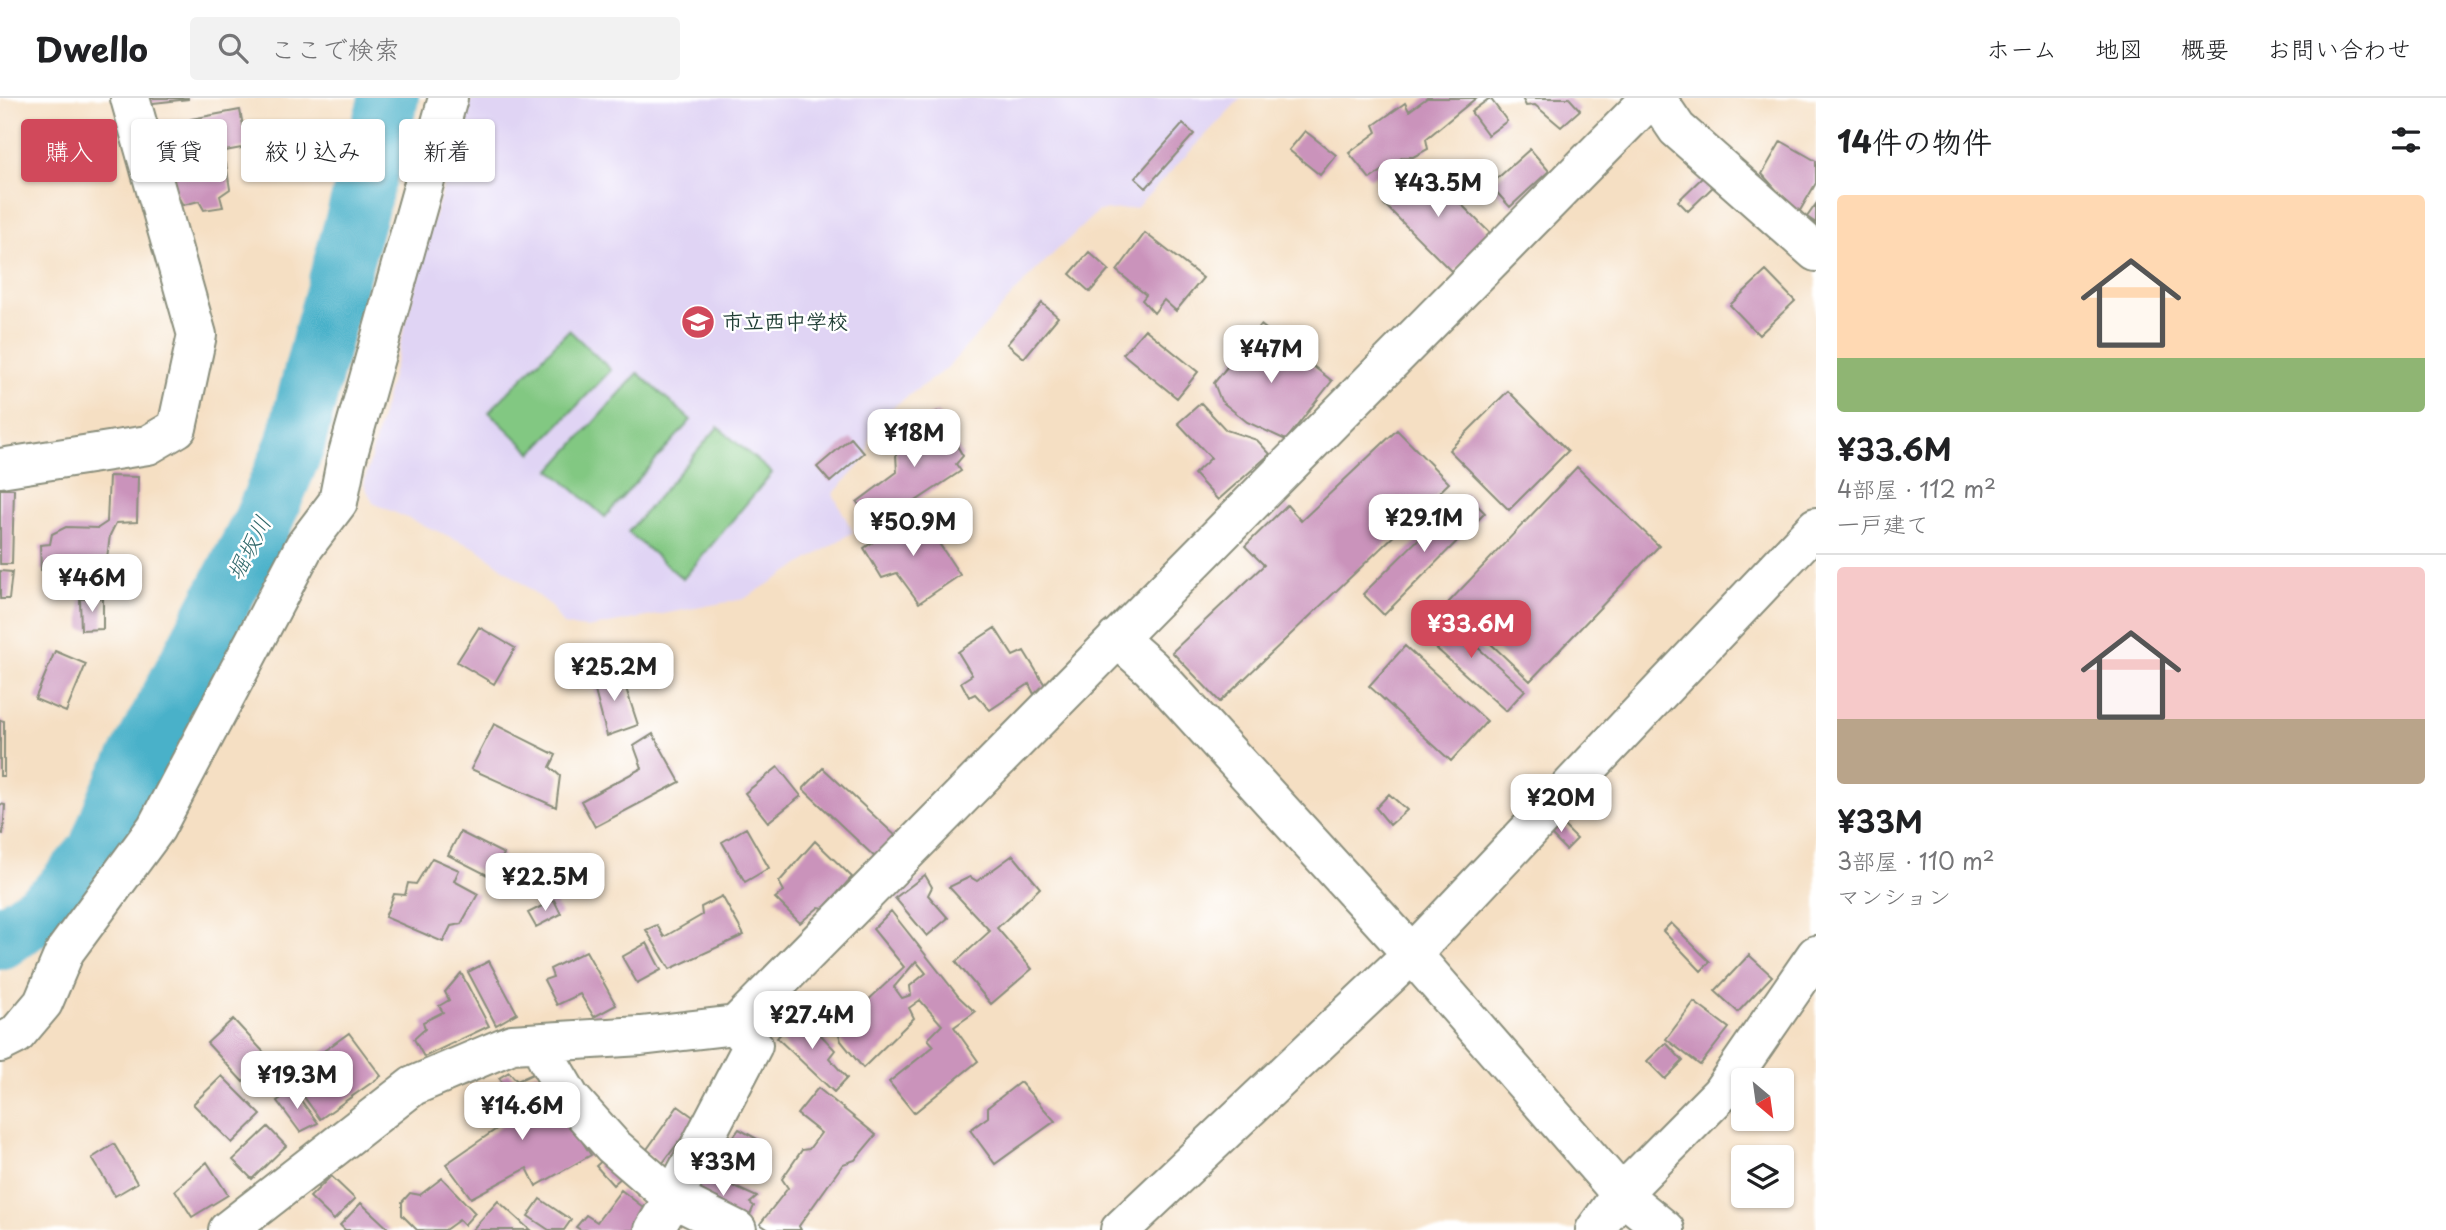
<!DOCTYPE html>
<html lang="ja">
<head>
<meta charset="utf-8">
<style>
	body { margin:0; font-family:"Playpen Sans","Klee One",sans-serif; background:#f2f2f2; color:#202124; height:100vh; display:flex; flex-direction:column; font-size:26px; white-space:nowrap }
	* { box-sizing:border-box; margin:0 }
	p { font-size:23px; color:#757577 }
	.icon { flex:none; width:38px; height:38px; fill:none; stroke:currentColor; stroke-width:2; stroke-linecap:round; stroke-linejoin:round }
	.map { position:relative; flex:1; overflow:hidden }
	.details { display:flex; flex-direction:column; background:#fff; width:630px }
	.details>* { flex:none }
	.banner { position:absolute; left:21px; top:21px; width:665px; height:63px; display:flex; gap:14px }
	.needle { width:46px; rotate:151deg }
	.buttons { position:absolute; left:1731px; top:970px; display:grid; gap:14px }
	.buttons a { display:grid; place-items:center; width:63px; height:63px; border-radius:7px; background:#fff; box-shadow:0 2px 5px #0004; font-size:35px }
	.price { position:absolute; translate:-50% -60px; padding:0 16px; border-radius:14px; background:#fff; color:#222; font-size:23px; line-height:46px; filter:drop-shadow(0 2px 4px #0008) }
	.price::after { content:''; position:absolute; left:50%; top:42px; width:21px; height:16px; margin-left:-10px; background:inherit; clip-path:polygon(0 0,100% 0,50% 100%) }
	.price.active { background:#d1495b; color:#fff }
	ul { padding:0; list-style:none }
	li { display:grid; align-content:center; gap:14px; height:371px; padding:0 21px }
	li+li { border-top:2px solid #e0e0e0 }
	li span { display:grid; place-items:center; height:217px; border-radius:7px; color:#555 }
	li>.icon { margin-inline-start:auto }
	span .icon { width:126px; height:126px; fill:#fffc; stroke-width:1 }
	li b { font-size:30px }
	h2 { display:flex; justify-content:space-between; align-items:center; height:84px; padding:0 21px; font-size:30px }
	.pill { padding:0 24px; border-radius:7px; background:#fff; box-shadow:0 2px 5px #0004; font-size:24px; line-height:63px }
	.pill.active { background:#d1495b; color:#fff }
	header { display:flex; align-items:center; gap:42px; box-sizing:border-box; height:98px; padding:0 35px; background:#fff; border-bottom:2px solid #e0e0e0 }
	header strong { font-size:33px }
	nav { display:flex; gap:38px; margin-inline-start:auto; font-size:24px }
	.search { width:490px; height:63px; background:#f2f2f2; display:flex; align-items:center; gap:18px; box-sizing:border-box; padding:0 24px; border-radius:7px; color:#757577; font-size:26px }
	main { display:flex; flex:1; min-height:0 }
	.map>svg:first-child { display:block }
	.built { fill:#e0d4f4 }
	.green { fill:#82c882; stroke:#50825b; stroke-width:2 }
	.lines { fill:none; stroke-linecap:round; stroke-linejoin:round }
	.river { stroke:#4ab1c9; stroke-width:60 }
	.building { fill:#ca93bb; fill-rule:evenodd }
	.minor-casing { stroke:#8a8e7c; stroke-width:42 }
	.minor { stroke:#fff; stroke-width:38 }
	.labels { text-anchor:middle; stroke-width:5; stroke-linejoin:round; paint-order:stroke }
	.poi-label { font-size:21px; font-weight:bold; fill:#1f3d34; stroke:#fff; text-anchor:start }
	.water-label { font-size:23px; font-style:italic; fill:#2e6668; stroke:#fff }
</style>
</head>
<body>
<header>
<strong>Dwello</strong>
<div class="search"><svg class="icon" aria-label="search" viewBox="0 0 24 24"><circle cx="10" cy="10" r="6"/><path d="M15 15l6 6"/></svg>ここで検索</div>
<nav><a>ホーム</a><a>地図</a><a>概要</a><a>お問い合わせ</a></nav>
</header>
<main>
<div class="map">
<svg width="1816" height="1132" viewBox="0 0 1816 1132">
	<rect width="100%" height="100%" fill="#fff"/>
	<filter id="ink" filterUnits="userSpaceOnUse"><feTurbulence type="fractalNoise" baseFrequency=".0143" numOctaves="2"/><feDisplacementMap in="SourceGraphic" scale="14" xChannelSelector="R" yChannelSelector="G"/><feConvolveMatrix kernelMatrix="1 2 1 2 8 2 1 2 1" color-interpolation-filters="sRGB"/></filter>
	<filter id="wash" filterUnits="userSpaceOnUse"><feTurbulence type="fractalNoise" baseFrequency=".00686" numOctaves="4" result="noise"/><feDisplacementMap in="SourceGraphic" scale="28" xChannelSelector="R" yChannelSelector="G"/><feGaussianBlur stdDeviation="1.57" result="paint"/><feColorMatrix in="noise" values="0 0 0 0 0 0 0 0 0 0 0 0 0 0 0 0 0 1.4 0 .05"/><feComposite in="paint" operator="in"/></filter>
	<g filter="url(#wash)">
		<rect width="100%" height="100%" fill="#f5dfc3"/>
		<path class="built" d="M472 0H1241L1136 110 1098 113 1030 178 947 270 872 324 867 359 833 396 853 434 744 501 587 530 563 527 549 506 478 451 373 405 364 386 430 131Z"/>
		<path class="green" d="M569 232 611 272 532 355 489 314Z
			M638 275 691 322 605 419 551 372Z
			M718 329 772 375 683 481 628 434Z"/>
		<g class="lines">
			<path class="river" d="M0 842 55 803 97 754 117 702 262 425 295 347 323 237 389 0"/>
		</g>
		<g id="blocks">
			<path class="building" d="M144 0H188V1L145 6Z
				M1427 0H1476L1426 41 1428 51 1413 59H1403L1370 81 1349 55 1377 34 1374 27 1405 5 1409 13Z
				M1490 0 1507 23 1488 37 1471 14Z
				M1522 0H1569L1580 12 1561 29 1535 7 1526 8Z
				M240 12 247 49 198 58 191 21Z
				M1183 26 1194 36 1146 90 1135 80Z
				M1305 33 1336 57 1320 77 1289 52Z
				M1781 43 1816 63V85L1798 116 1762 76Z
				M1530 51 1549 73 1510 109 1490 87Z
				M226 66 230 91 220 98 223 109 204 112 199 103 183 107 172 89 174 75Z
				M1423 68 1491 136 1453 175 1384 106Z
				M1707 75 1717 85 1688 113 1678 103Z
				M1816 106V125L1807 119Z
				M1145 135 1203 180 1176 213 1164 202 1154 215 1142 202 1146 197 1117 173Z
				M1089 154 1109 172 1090 194 1070 176Z
				M1766 173 1795 203 1759 237 1730 207Z
				M1042 205 1058 219 1024 260 1007 246Z
				M1261 227 1332 283 1286 342 1247 324 1221 303 1214 285Z
				M1145 231 1198 274 1177 300 1123 256Z
				M1508 293 1568 353 1509 412 1449 352Z
				M1201 305 1226 332 1257 342 1270 356 1218 402 1194 376 1211 360 1178 325Z
				M937 314 963 358 956 366 961 373 875 430 857 404 897 374 895 338Z
				M1397 332 1449 385 1220 604 1172 554 1264 467 1245 448 1287 407 1301 423Z
				M851 340 864 355 830 384 817 369Z
				M1577 369 1659 448 1530 583 1448 505Z
				M109 378 138 379 137 424 116 425 110 437 103 491H82L78 474 41 472 40 447 50 446 52 436 66 429 98 430 107 424Z
				M0 391H14L12 466H0Z
				M1465 395 1485 415 1384 517 1363 496Z
				M918 414 960 477 919 505 897 475 882 480 864 450Z
				M0 473 12 474 9 501H0Z
				M103 500V531L81 532 80 501Z
				M1436 512 1525 592 1506 613 1417 533Z
				M479 529 515 550 494 586 457 564Z
				M995 530 1013 558 1024 553 1046 589 1034 596 1029 586 990 612 975 596 969 599 961 584 972 577 958 554Z
				M1405 548 1487 623 1451 663 1369 588Z
				M55 553 86 566 66 614 35 601Z
				M620 572 638 627 607 638 592 582Z
				M0 622 4 623V678H0Z
				M494 626 556 657 550 669 560 678 556 709 471 671Z
				M653 636 680 684 595 729 581 703 642 670 634 648Z
				M778 669 801 698 768 724 745 695Z
				M823 670 898 740 878 762 803 691Z
				M1389 696 1407 712 1390 727 1376 710Z
				M0 706 5 707 3 736 0 735Z
				M1557 721 1577 741 1566 752 1546 732Z
				M746 730 769 770 745 784 722 744Z
				M460 734 504 756 491 779 448 757Z
				M815 743 852 779 824 810 819 809 800 825 775 800 784 793 779 784Z
				M1013 757 1040 790 997 830 1032 871 991 906 956 864 990 833 949 789 970 779 977 783Z
				M432 760 459 772 454 783 478 796 461 826 451 828 443 844 385 819 394 796 405 797 408 785 416 786Z
				M925 777 932 789 928 797 948 820 927 838 895 800Z
				M722 798 744 837 670 871 646 832 657 827 664 839 702 817 701 809Z
				M554 802 561 816 536 829 528 815Z
				M891 813 959 899 975 914 954 929 978 963 914 1015 889 984 934 948 928 941 942 927 920 902 909 910 914 920 863 970 841 943 837 930 843 922 864 906 904 869 873 831ZM916 863 926 875 910 888 911 897 902 900 894 889Z
				M1671 825 1710 864 1701 873 1663 833Z
				M647 845 661 872 637 885 622 859Z
				M586 853 616 907 594 919 580 896 557 907 544 882 553 879 550 871Z
				M1749 857 1772 878 1738 914 1715 893Z
				M489 863 517 915 496 927 468 874Z
				M461 875 489 928 424 959 414 941 425 931 423 924 443 914 439 908 449 902 445 894Z
				M1694 904 1729 930 1700 967 1666 941Z
				M804 919 835 952 829 960 847 980 834 994 777 940 794 920Z
				M233 921 269 960 243 984 207 945Z
				M349 935 381 978 320 1021 289 978Z
				M1666 945 1683 963 1665 981 1647 963Z
				M509 974 517 983 537 974 591 1057 536 1088 527 1070 471 1100 446 1066 524 1012 511 988 506 989 499 980Z
				M222 978 261 1017 232 1045 193 1006Z
				M1020 984 1055 1023 995 1066 970 1032 988 1019V1009Z
				M818 990 876 1037 855 1062 843 1066 799 1128 801 1132H769L760 1126 788 1090 782 1081 802 1052 809 1051 821 1035 797 1016Z
				M293 992 318 1025 300 1034 277 1003Z
				M678 1008 696 1021 662 1066 645 1054Z
				M268 1029 286 1048 252 1081 233 1062Z
				M739 1031 761 1043 762 1053 754 1065 746 1064 739 1070 721 1056Z
				M114 1046 137 1085 115 1098 92 1060Z
				M606 1059 623 1078 613 1087 596 1068Z
				M207 1064 228 1097 192 1119 175 1092Z
				M708 1077 757 1099 750 1105 754 1108 746 1126 687 1098 696 1080Z
				M331 1078 355 1101 334 1122 310 1099Z
				M442 1080 475 1115 464 1127 459 1122 445 1132H417L402 1117V1104L410 1095 420 1097Z
				M621 1092 648 1113 633 1132H581L576 1129 586 1117 597 1124Z
				M540 1101 571 1122 564 1132H549L528 1118Z
				M498 1103 530 1132H472Z
				M361 1105 390 1132H345L340 1127Z"/>
		</g>
	</g>
	<g filter="url(#ink)">
		<use href="#blocks" fill-opacity="0" stroke="#8a8e7c" stroke-width="2"/>
		<g class="lines">
			<g class="minor-casing">
				<path id="minor" d="M1656 0 1677 31 1816 154
					M0 370 148 347 177 330 197 237 130 0
					M1117 540 1151 570 1412 856 1621 1096 1665 1132
					M542 944 547 961 570 1000 613 1048 673 1100 737 1132
					M0 945 16 937 43 905 65 853 156 730 304 449 338 404 346 363 448 0
					M228 1132 413 988 512 946 641 938 736 927 1651 0
					M654 1132 673 1100 753 947 736 927
					M1120 1132 1412 856 1816 429
					M1595 1132 1621 1096 1721 995 1816 857"/>
			</g>
			<use href="#minor" class="minor"/>
		</g>
	</g>
	<defs>
		<g id="school-disc" transform="scale(1.75)"><circle r="9.5" fill="#d1495b" stroke="#fff"/><path d="M0-5L7-2L0 1L-7-2ZM-4 1L0 2.5L4 1V4Q0 6-4 4Z" fill="#fff"/></g>
	</defs>
	<g fill-rule="evenodd">
		<use href="#school-disc" x="698" y="224"/>
	</g>
	<g class="labels">
		<g class="poi-label">
			<text x="722" y="231">市立西中学校</text>
		</g>
		<g class="water-label">
			<text transform="translate(249 450) rotate(-63)" y="8">堀坂川</text>
		</g>
	</g>
</svg>
<div class="buttons">
<a><svg class="needle" viewBox="-14 -14 28 28"><path d="M0-13l5 13h-10z" fill="#e53935"/><path d="M0 13l5-13h-10z" fill="#757577"/></svg></a>
<a><svg class="icon" aria-label="layers" viewBox="0 0 24 24"><path d="M12 4l9 5-9 5-9-5zM3 14l9 5 9-5"/></svg></a>
</div>
<b class="price" style="left:1438px;top:121px">¥43.5M</b>
<b class="price" style="left:1271px;top:287px">¥47M</b>
<b class="price" style="left:914px;top:371px">¥18M</b>
<b class="price" style="left:1424px;top:456px">¥29.1M</b>
<b class="price" style="left:913px;top:460px">¥50.9M</b>
<b class="price" style="left:92px;top:516px">¥46M</b>
<b class="price active" style="left:1471px;top:562px">¥33.6M</b>
<b class="price" style="left:614px;top:605px">¥25.2M</b>
<b class="price" style="left:1561px;top:736px">¥20M</b>
<b class="price" style="left:545px;top:815px">¥22.5M</b>
<b class="price" style="left:812px;top:953px">¥27.4M</b>
<b class="price" style="left:297px;top:1013px">¥19.3M</b>
<b class="price" style="left:522px;top:1044px">¥14.6M</b>
<b class="price" style="left:723px;top:1100px">¥33M</b>
<div class="banner">
<a class="pill active">購入</a>
<a class="pill">賃貸</a>
<a class="pill">絞り込み</a>
<a class="pill">新着</a>
</div>
</div>
<section class="details">
<h2>14件の物件<svg class="icon" aria-label="filters" viewBox="0 0 24 24"><path d="M4 7h16M4 17h16"/><circle cx="9" cy="7" r="2"/><circle cx="15" cy="17" r="2"/></svg></h2>
<ul>
<li><span style="background:linear-gradient(#ffd9b3 75%,#8fb573 0)"><svg class="icon" aria-label="home" viewBox="0 0 24 24"><path d="M3 11l9-7 9 7M6 9v11h12V9"/></svg></span><div><b>¥33.6M</b><p>4部屋 · 112 m²</p><p>一戸建て</p></div></li>
<li><span style="background:linear-gradient(#f6c9c9 70%,#b9a48a 0)"><svg class="icon" aria-label="home" viewBox="0 0 24 24"><path d="M3 11l9-7 9 7M6 9v11h12V9"/></svg></span><div><b>¥33M</b><p>3部屋 · 110 m²</p><p>マンション</p></div></li>
</ul>
</section>
</main>
</body>
</html>
